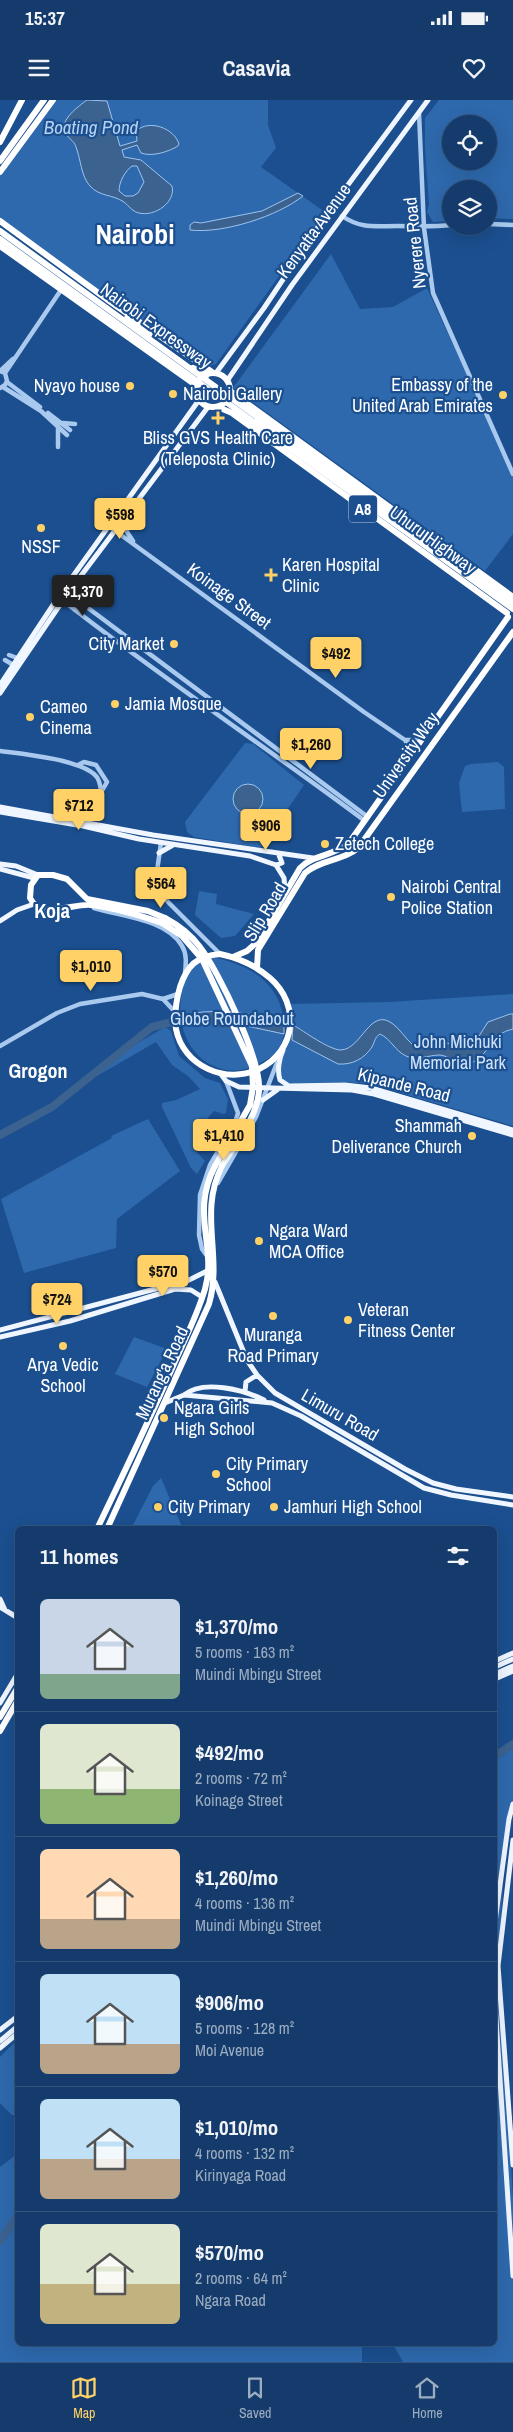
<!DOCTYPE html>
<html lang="en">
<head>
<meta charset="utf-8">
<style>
	body { margin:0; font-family:"Archivo Narrow",sans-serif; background:#1d4271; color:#f1f3f6; height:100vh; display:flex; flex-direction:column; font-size:19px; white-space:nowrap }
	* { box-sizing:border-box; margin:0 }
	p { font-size:16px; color:#9dadc1 }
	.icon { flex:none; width:28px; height:28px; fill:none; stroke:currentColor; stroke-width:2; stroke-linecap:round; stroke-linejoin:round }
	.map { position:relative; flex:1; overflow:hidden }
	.sheet { position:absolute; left:15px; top:1426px; width:482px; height:820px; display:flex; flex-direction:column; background:#143b6b; border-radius:8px; box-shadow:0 5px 20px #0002,0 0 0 1px #33557e }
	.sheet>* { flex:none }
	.tools { position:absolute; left:442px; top:15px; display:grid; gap:10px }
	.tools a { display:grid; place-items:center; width:55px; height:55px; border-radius:50%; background:#143b6b; box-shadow:0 5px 20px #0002,0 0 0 1px #33557e; font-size:25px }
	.price { position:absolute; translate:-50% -42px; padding:0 11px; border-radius:5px; background:#ffd166; color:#111; font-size:16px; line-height:32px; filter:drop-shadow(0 1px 2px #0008) }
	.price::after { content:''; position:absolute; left:50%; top:30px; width:15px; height:11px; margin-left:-8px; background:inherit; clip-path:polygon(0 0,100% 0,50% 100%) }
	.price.selected { background:#222; color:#fff }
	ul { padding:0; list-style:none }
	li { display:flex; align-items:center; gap:15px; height:125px; padding:0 25px }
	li+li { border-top:1px solid #33557e }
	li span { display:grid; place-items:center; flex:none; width:140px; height:100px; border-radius:8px; color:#555 }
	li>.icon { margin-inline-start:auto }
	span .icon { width:60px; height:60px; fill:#fffc; stroke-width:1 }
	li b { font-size:21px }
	h2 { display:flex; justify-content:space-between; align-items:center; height:60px; padding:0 25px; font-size:21px }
	.status { display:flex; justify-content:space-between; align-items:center; height:35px; padding:0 25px; background:#143b6b; direction:ltr }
	.status svg { height:14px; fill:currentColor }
	header { display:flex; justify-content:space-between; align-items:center; height:65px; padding:0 25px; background:#143b6b; font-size:22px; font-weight:800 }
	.tabs { display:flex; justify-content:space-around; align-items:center; height:70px; border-top:1px solid #33557e; background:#143b6b; font-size:14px; color:#9dadc1 }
	.tabs a { display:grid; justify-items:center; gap:2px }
	.tabs .selected { color:#ffd166 }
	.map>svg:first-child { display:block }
	.green { fill:#2e69ad; fill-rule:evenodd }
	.water { fill:#3c6290; stroke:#9cc4f0; fill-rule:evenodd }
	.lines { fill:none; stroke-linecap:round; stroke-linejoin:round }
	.river { stroke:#3c6290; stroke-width:8 }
	.minor { stroke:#a9c9ee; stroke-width:4.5 }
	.major { stroke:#f0f6ff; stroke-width:5 }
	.highway { stroke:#fff; stroke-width:6 }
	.highway-bridge { stroke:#fff; stroke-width:6 }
	.poi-dot { fill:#ffd166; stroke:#1b4f8f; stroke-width:2 }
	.labels { text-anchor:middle; stroke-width:4.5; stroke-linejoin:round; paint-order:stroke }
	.shield { fill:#1b4f8f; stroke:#bbcadd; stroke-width:1 }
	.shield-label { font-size:16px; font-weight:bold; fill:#fff }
	.street-label { font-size:18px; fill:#fff; stroke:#1b4f8f }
	.poi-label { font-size:18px; fill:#fff; stroke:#1b4f8f; text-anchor:start }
	.park-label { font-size:18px; fill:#cfe3fa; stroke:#1b4f8f }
	.water-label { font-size:19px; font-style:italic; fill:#b5d3f5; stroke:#1b4f8f }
	.quarter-label { font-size:20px; font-weight:bold; fill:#fff; stroke:#1b4f8f }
	.town-label { font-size:28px; font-weight:bold; fill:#fff; stroke:#1b4f8f }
</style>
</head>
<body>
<div class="status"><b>15:37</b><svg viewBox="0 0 49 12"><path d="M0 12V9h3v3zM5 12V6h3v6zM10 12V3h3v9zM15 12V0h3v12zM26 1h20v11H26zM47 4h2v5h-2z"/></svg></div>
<header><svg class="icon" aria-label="menu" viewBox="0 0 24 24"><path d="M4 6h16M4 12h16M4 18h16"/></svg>Casavia<svg class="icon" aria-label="heart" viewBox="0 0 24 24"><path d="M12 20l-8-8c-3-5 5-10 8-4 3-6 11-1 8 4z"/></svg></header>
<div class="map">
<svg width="513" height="2262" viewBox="0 0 513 2262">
	<rect width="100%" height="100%" fill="#1b4f8f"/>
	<path class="green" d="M55 0H268V25L276 48 261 67 325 112 216 264 206 267 0 121V76Z
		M439 0H513V119L489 118V89H451V121L433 122 427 112 429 105 425 47V18ZM451 24H489V61H451Z
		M331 154 360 209 393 207 427 188 513 375V434L485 471 233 288Z
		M245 643 253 644 304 685 261 748 194 737 187 732 185 722Z
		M498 662 504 667 505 709 462 712 459 683 465 666 471 664Z
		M199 791 217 794 216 804 254 814 235 836 221 838 195 815Z
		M212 857C249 865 280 881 284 923 285 934 283 946 274 954 224 996 170 951 182 893 184 883 187 872 195 866 199 862 207 860 212 857Z
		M513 894V1026L370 984 344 982 292 984 285 981 278 974 288 940 289 904 389 902Z
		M165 927 171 931 179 956 205 978 220 983 228 999 226 1013 223 1014 214 1011C204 1020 197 1036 194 1049L205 1061 197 1074 191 1068 162 1007V1003L176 1000 200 989 189 977 172 965 156 942 90 980 131 947Z
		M148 1019 180 1071 117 1119 116 1148 24 1173 1 1099 112 1038 111 1036Z
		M134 1237 167 1249 147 1287 115 1274Z
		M161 1378 183 1429H131L153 1386Z
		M513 1648V1705L505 1751 499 1854 513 2099V2262H403L393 2244H495V1661Z
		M17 1940V2015H12L0 2003V1957Z
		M17 2054 18 2244H362V2262H0V2067Z"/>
	<path class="water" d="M87 0 107 1 120 46 137 41 136 31C149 19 174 28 179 44L178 46C168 52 152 57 141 53L137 45 122 50 124 57 141 60 172 86C176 102 155 117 139 113 133 112 129 106 124 102 112 94 100 97 90 86 81 76 81 60 76 47 74 40 67 38 65 32 59 20 79 6 87 0ZM132 66H137L144 82 138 93 133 96H125L119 91C119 82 125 71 132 66Z
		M298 93 303 96C278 116 223 134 190 130V125L194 122 201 123 262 111Z
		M233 699a15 15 0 1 1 30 0a15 15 0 1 1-30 0Z
		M225 911 262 916 284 923V934L228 922 182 926 183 916 202 912Z
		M510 914H513V929C490 935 495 944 479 958 464 971 451 956 440 955 428 955 418 961 406 956 395 951 391 939 380 934 375 937 375 941 372 947 364 959 352 965 338 964L292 940 293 925C304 931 329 950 341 950 362 949 370 906 393 924 400 929 405 938 412 944L440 941 467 949 472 947 488 922Z"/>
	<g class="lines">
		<path class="river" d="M208 920 223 924H239
			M0 1035 52 1007 152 927 192 917
			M495 1656 513 1644
			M0 2141 18 2115"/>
		<path class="minor" d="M419 13 424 128 433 193 513 374
			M342 116C361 129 375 126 397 126 416 126 433 127 451 125
			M489 124 513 125
			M0 271 5 273 7 281 5 285 0 288
			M0 271 13 259
			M5 273 61 190
			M7 282 40 307
			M3 287 41 311 67 335
			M48 313 70 330
			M63 323 75 324
			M58 326V347
			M127 425V432L133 441
			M110 427 364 612 405 640 412 653
			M68 493 368 717
			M61 499C160 577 265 646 365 721
			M9 555 20 559
			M5 560 15 566
			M405 640H421
			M0 651C23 654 76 659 94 674 99 678 100 684 101 691
			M78 665 84 662 96 665 107 682 84 722
			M161 743 155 785 168 802 220 854
			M94 808C120 816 167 819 182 846 187 854 186 863 185 873
			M163 899 175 912
			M163 899 178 894
			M0 946 57 913 80 904 142 894 163 899
			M218 1083 256 1017 278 960
			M207 1156 202 1149 199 1135 200 1095 210 1065 235 1023 238 1013 226 981"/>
		<path class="major" d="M216 273 264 208 330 109 411 0
			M227 281 292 185 428 0
			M0 585 63 490 199 300
			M0 593 68 493 208 307
			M0 707 153 735 313 758
			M0 712 83 726 139 739 250 756 276 765 284 778 285 791
			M159 753 173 745
			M0 764 16 766 38 775
			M276 765 282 763 279 755
			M0 769 34 778
			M0 821 17 810 34 804
			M283 950C279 959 277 971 280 980L289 986 345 985 371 988 513 1030
			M220 973 226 981 239 987 352 990 374 994 513 1035
			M263 1000 277 990
			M215 1182 247 1260 257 1275 275 1293 405 1369 433 1383 456 1389 513 1397
			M0 1230 189 1180 207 1171
			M0 1237 70 1221 175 1189 191 1190 202 1197
			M245 1291 246 1282 257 1275
			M184 1295C203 1279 244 1290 264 1300
			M165 1303 184 1295 272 1303 301 1316 424 1388 451 1395 513 1405
			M0 1499 5 1510
			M0 1507 18 1518
			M495 1561 513 1553
			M495 1567 513 1559
			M495 1574 513 1566
			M495 1579 513 1571
			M0 1603 18 1573
			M513 1740 498 1866 513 2065
			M495 1822 509 1719 513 1704
			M495 1904 513 2176
			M0 1930 18 1916
			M0 1941 18 1926
			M0 1948 18 1933"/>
		<path class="highway" d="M0 42 22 0
			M0 61 44 0
			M0 72 53 0
			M0 121 112 203 212 272
			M0 146 197 286
			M127 218 149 235
			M193 268 207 275
			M196 290a17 17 0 1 1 34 0a17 17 0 1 1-34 0Z
			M230 291 513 497
			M218 307 232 313 507 513
			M162 823C139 815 115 808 91 805 73 803 41 820 30 798L31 785 38 775H53L67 779 87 799 148 811 165 818
			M220 854C239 858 255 865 270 878 301 905 296 951 259 969 226 985 183 966 176 929 174 915 176 901 180 887 187 866 196 856 220 854Z
			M233 857 247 851 256 843 300 768C314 754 334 756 349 743L508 517
			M257 868 258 850 305 773C321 759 344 761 359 747L513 532
			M97 1429C123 1375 149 1321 173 1266 184 1241 197 1216 205 1189 217 1147 190 1113 215 1066
			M107 1429 209 1204C223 1156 198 1113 222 1066
			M0 1617 18 1587
			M0 1631 18 1600"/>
		<path class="highway-bridge" d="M0 131 513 502
			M0 139 513 509
			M165 818C178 825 191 835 200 847 219 872 262 961 259 991 257 1018 235 1044 222 1066
			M162 823 182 836 202 859 252 966 253 987 250 1005 215 1066"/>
	</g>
	<g class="poi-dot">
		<circle cx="130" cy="286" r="5"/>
		<circle cx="173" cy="294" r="5"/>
		<circle cx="503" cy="295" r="5"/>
		<path d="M215.5 310.5h5v5h5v5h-5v5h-5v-5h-5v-5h5z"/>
		<circle cx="41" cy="428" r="5"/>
		<path d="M268.5 467.5h5v5h5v5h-5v5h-5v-5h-5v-5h5z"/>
		<circle cx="174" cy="544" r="5"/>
		<circle cx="115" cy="604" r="5"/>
		<circle cx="30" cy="617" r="5"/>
		<circle cx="325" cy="744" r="5"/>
		<circle cx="391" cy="797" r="5"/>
		<circle cx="472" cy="1036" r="5"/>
		<circle cx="259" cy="1141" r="5"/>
		<circle cx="273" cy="1216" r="5"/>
		<circle cx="348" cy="1220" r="5"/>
		<circle cx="63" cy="1246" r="5"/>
		<circle cx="164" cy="1318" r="5"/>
		<circle cx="216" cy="1374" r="5"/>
		<circle cx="158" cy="1407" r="5"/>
		<circle cx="274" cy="1407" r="5"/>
	</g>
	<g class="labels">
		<rect class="shield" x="349" y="395.5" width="28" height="27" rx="4"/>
		<g class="shield-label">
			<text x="363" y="415">A8</text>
		</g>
		<g class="street-label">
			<text transform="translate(314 131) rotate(-54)" y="6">Kenyatta Avenue</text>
			<text transform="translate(415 143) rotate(-96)" y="6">Nyerere Road</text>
			<text transform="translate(156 226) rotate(36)" y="6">Nairobi Expressway</text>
			<text transform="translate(433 440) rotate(36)" y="6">Uhuru Highway</text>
			<text transform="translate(229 496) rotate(36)" y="6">Koinage Street</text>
			<text transform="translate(406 655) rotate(-55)" y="6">University Way</text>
			<text transform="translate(265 812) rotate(-59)" y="6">Slip Road</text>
			<text transform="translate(404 985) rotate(14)" y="6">Kipande Road</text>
			<text transform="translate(162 1273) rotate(-65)" y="6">Murang'a Road</text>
			<text transform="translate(340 1315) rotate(30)" y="6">Limuru Road</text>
		</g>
		<g class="poi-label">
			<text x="493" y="291" text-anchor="end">Embassy of the<tspan x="493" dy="21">United Arab Emirates</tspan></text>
			<text x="120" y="292" text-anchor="end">Nyayo house</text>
			<text x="183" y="300">Nairobi Gallery</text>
			<text x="218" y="344" text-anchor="middle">Bliss GVS Health Care<tspan x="218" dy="21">(Teleposta Clinic)</tspan></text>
			<text x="41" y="453" text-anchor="middle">NSSF</text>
			<text x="282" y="471">Karen Hospital<tspan x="282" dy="21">Clinic</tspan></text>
			<text x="164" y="550" text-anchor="end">City Market</text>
			<text x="125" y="610">Jamia Mosque</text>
			<text x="40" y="613">Cameo<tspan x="40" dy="21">Cinema</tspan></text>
			<text x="335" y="750">Zetech College</text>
			<text x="401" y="793">Nairobi Central<tspan x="401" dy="21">Police Station</tspan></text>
			<text x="462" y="1032" text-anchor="end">Shammah<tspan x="462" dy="21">Deliverance Church</tspan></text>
			<text x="269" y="1137">Ngara Ward<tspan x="269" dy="21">MCA Office</tspan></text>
			<text x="358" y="1216">Veteran<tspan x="358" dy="21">Fitness Center</tspan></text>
			<text x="273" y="1241" text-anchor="middle">Muranga<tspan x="273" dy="21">Road Primary</tspan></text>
			<text x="63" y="1271" text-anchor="middle">Arya Vedic<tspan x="63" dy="21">School</tspan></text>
			<text x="174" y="1314">Ngara Girls<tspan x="174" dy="21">High School</tspan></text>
			<text x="226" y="1370">City Primary<tspan x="226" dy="21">School</tspan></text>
			<text x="168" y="1413">City Primary</text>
			<text x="284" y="1413">Jamhuri High School</text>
		</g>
		<g class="park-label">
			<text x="232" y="925">Globe Roundabout</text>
			<text x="458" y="948">John Michuki<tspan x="458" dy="21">Memorial Park</tspan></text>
		</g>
		<g class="water-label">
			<text x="91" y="34">Boating Pond</text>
		</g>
		<g class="quarter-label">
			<text x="52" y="818">Koja</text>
			<text x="38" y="978">Grogon</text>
		</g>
		<g class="town-label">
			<text x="135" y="144">Nairobi</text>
		</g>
	</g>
</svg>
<div class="tools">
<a><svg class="icon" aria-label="locate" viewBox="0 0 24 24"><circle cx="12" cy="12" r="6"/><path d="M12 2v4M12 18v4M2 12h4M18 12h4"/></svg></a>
<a><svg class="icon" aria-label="layers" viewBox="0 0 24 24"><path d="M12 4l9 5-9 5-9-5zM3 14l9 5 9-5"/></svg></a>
</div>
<b class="price" style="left:120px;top:440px">$598</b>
<b class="price selected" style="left:83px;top:517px">$1,370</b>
<b class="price" style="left:336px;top:579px">$492</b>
<b class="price" style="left:311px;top:670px">$1,260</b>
<b class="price" style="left:79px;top:731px">$712</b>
<b class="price" style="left:266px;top:751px">$906</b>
<b class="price" style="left:161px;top:809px">$564</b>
<b class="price" style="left:91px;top:892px">$1,010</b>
<b class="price" style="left:224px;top:1061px">$1,410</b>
<b class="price" style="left:163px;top:1197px">$570</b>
<b class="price" style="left:57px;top:1225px">$724</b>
<section class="sheet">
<h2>11 homes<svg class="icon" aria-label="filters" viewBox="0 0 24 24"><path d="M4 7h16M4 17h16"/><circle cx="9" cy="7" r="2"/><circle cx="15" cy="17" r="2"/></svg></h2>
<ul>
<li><span style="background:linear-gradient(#c9d6e8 75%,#7fa58c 0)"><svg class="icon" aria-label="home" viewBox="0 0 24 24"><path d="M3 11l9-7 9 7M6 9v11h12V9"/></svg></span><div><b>$1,370/mo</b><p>5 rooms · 163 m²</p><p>Muindi Mbingu Street</p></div></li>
<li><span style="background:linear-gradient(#dfe7d0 65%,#8fb573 0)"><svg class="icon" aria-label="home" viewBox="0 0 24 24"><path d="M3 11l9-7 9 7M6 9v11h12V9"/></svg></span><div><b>$492/mo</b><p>2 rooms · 72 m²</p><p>Koinage Street</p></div></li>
<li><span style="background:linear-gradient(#ffd9b3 70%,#b9a48a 0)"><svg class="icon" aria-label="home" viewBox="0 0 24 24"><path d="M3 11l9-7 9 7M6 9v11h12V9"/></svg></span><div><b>$1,260/mo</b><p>4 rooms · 136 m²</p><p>Muindi Mbingu Street</p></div></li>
<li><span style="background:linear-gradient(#bfe0f5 70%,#b9a48a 0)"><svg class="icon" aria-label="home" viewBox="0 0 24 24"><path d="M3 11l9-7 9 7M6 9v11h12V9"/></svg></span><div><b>$906/mo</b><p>5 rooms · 128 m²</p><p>Moi Avenue</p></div></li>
<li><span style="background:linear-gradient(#bfe0f5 60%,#b9a48a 0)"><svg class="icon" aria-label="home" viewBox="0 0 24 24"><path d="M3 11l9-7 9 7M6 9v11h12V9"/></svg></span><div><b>$1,010/mo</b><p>4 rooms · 132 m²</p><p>Kirinyaga Road</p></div></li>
<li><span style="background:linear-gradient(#dfe7d0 60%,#c2b280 0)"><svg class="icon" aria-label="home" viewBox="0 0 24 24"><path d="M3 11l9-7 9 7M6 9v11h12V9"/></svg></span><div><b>$570/mo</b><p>2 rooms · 64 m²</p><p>Ngara Road</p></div></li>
</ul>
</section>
</div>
<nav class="tabs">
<a class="selected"><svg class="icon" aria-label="map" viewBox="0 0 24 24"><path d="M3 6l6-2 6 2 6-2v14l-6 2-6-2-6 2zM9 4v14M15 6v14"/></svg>Map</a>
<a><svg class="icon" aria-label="saved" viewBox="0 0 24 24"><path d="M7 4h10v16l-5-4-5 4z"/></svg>Saved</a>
<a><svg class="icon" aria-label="home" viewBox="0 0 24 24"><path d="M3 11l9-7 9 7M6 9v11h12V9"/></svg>Home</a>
</nav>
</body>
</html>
